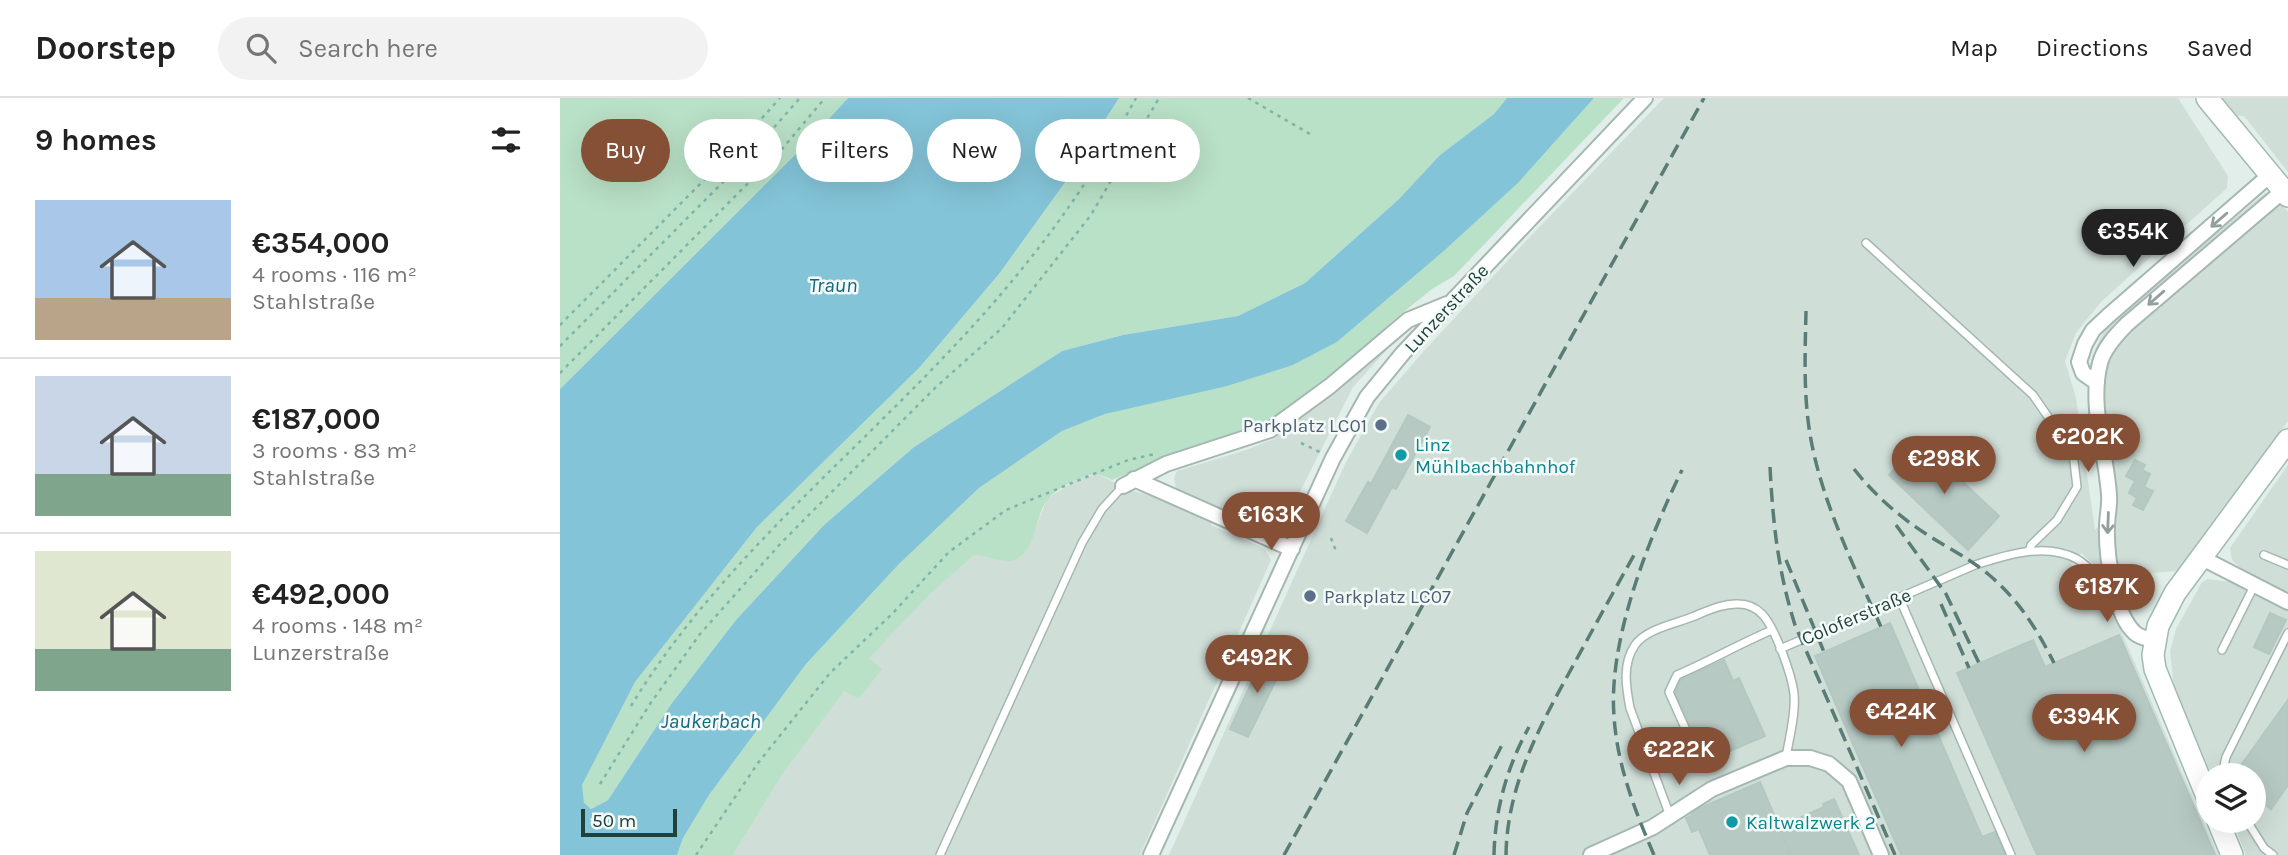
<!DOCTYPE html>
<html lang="en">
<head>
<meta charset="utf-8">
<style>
	body { margin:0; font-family:Karla,sans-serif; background:#f2f2f2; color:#222; height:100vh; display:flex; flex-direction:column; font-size:26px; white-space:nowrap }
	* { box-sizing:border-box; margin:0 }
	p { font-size:23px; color:#767676 }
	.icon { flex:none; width:38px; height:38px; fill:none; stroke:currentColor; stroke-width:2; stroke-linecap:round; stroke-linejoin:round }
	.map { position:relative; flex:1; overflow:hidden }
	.drawer { display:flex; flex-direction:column; background:#fff; width:560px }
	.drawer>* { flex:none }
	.guide { position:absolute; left:21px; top:21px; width:665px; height:63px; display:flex; gap:14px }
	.controls { position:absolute; left:1636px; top:665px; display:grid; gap:14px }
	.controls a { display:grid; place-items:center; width:70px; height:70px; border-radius:50%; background:#fff; box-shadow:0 7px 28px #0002; font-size:35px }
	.scale { position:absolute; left:21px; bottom:18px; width:96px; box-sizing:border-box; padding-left:7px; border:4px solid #20413a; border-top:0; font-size:19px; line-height:24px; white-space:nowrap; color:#20413a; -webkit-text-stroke:5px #f3faf7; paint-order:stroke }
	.price { position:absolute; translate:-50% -60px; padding:0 16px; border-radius:24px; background:#855036; color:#fff; font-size:23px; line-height:46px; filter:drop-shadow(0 2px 4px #0008) }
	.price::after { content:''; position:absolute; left:50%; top:42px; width:21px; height:16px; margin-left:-10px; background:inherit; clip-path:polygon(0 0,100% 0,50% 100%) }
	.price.current { background:#222; color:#fff }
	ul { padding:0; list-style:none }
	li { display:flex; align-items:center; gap:21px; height:175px; padding:0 35px }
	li+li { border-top:2px solid #e0e0e0 }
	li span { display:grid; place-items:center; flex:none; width:196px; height:140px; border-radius:0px; color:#555 }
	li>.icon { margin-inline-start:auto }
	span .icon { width:84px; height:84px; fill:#fffc; stroke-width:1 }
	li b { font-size:30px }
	h2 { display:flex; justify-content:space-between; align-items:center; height:84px; padding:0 35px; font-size:30px }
	.tag { padding:0 24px; border-radius:32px; background:#fff; box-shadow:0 7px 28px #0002; font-size:24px; line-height:63px }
	.tag.current { background:#855036; color:#fff }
	header { display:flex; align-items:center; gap:42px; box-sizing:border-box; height:98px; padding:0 35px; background:#fff; border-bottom:2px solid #e0e0e0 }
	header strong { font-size:33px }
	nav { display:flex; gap:38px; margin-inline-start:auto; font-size:24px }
	.search { width:490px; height:63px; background:#f2f2f2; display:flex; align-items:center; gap:18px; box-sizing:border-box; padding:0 24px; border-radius:38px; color:#767676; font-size:26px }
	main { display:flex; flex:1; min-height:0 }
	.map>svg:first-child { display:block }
	.built { fill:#d0ded8 }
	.green { fill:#b9e1c7 }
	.water { fill:#84c4d8 }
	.building { fill:#b7c9c3; stroke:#b3c8c1; stroke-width:2 }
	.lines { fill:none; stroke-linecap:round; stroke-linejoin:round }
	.lane-casing { stroke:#a4b7b1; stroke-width:10 }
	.street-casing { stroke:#a4b7b1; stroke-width:18 }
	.secondary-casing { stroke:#9fbbb3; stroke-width:24 }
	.path { stroke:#7fb4a8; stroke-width:2.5; stroke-dasharray:3.5 5; stroke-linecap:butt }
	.lane { stroke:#fff; stroke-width:7 }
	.street { stroke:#fff; stroke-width:14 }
	.secondary { stroke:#fff; stroke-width:21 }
	.rail { stroke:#5a7c76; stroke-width:3.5; stroke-dasharray:14 7; stroke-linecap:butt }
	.oneway { stroke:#90a09c }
	.service-dot { fill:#5c6f8a; stroke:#f3faf7; stroke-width:2.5 }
	.culture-dot { fill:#0f9aa8; stroke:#f3faf7; stroke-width:2.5 }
	.labels { text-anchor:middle; stroke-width:5; stroke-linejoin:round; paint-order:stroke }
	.street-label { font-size:19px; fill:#20413a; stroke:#f3faf7 }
	.service-label { font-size:19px; fill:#4e5e75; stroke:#f3faf7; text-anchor:end }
	.culture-label { font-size:19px; fill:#0d838f; stroke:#f3faf7; text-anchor:start }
	.water-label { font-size:21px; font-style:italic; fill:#136783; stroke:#f3faf7 }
</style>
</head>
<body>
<header>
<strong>Doorstep</strong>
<div class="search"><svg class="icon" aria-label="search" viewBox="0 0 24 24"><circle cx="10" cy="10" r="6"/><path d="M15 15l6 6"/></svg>Search here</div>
<nav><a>Map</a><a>Directions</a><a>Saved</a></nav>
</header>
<main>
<section class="drawer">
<h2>9 homes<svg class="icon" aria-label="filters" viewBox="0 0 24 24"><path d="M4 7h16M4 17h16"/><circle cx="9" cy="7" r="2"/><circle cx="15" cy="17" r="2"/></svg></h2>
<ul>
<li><span style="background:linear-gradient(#a9c7e8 70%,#b9a48a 0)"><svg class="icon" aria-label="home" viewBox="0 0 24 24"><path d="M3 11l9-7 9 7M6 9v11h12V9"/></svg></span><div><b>€354,000</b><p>4 rooms · 116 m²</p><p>Stahlstraße</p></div></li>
<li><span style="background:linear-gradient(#c9d6e8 70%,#7fa58c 0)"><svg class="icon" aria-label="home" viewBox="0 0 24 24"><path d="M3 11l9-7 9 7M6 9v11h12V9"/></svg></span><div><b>€187,000</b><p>3 rooms · 83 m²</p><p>Stahlstraße</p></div></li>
<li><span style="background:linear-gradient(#dfe7d0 70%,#7fa58c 0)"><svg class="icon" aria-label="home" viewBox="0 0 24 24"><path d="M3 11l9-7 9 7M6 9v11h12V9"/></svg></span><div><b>€492,000</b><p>4 rooms · 148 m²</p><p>Lunzerstraße</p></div></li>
</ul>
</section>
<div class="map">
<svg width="1728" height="757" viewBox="0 0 1728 757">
	<rect width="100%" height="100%" fill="#e2eee9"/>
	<path class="built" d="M1104 0H1618L1668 78 1667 90 1541 204 1516 235 1505 263 1516 300 1535 432 1543 423 1545 414 1534 266 1536 250 1546 229 1563 212 1705 95 1712 96 1728 114V323L1617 473 1550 478 1544 476 1521 455 1511 466 1532 485 1560 531 1658 757H609L785 366 819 305 863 254 964 145Z
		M1659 0H1728V74L1684 18H1677Z
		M834 244 793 289 720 433 712 432 616 391 614 380 617 373 686 352 714 341 804 271Z
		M1728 367V496L1688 477 1672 462 1670 450Z
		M538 376 569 392 601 400 653 422 651 427 701 449 705 452 711 462 580 757H173L222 677 284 592 299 601 321 571 308 560 371 494 414 457H428L440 462 473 437 487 401 517 381Z
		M1648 481 1671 484 1728 511V757H1686L1672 723H1694V677H1652L1614 590 1610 553 1616 531 1642 484Z"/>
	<path class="green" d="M0 0H288L244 48 0 291Z
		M559 0H947L934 16 880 57 838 102 745 185 678 218 563 237 502 253 354 349 264 427 176 522 112 605 48 702 31 711 24 706 21 687 75 584 197 429 360 269 439 176 506 83Z
		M1034 0H1064L894 178 872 191 830 225 832 229 737 306 700 329 613 357 552 382C548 380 542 377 537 376 523 376 493 392 486 404 474 421 476 457 451 463 444 465 425 457 414 457L371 495 309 560 322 571 299 601 284 593 222 677 173 757H117L123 740 149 697 246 566 339 466 419 390 502 333 545 316 733 267 777 244 885 152 958 85Z"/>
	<path class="water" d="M288 0H559L506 83 439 176 360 269 197 429 75 584 22 687 24 705 31 711 48 702 112 605 176 522 264 427 354 349 502 253 563 237 678 218 745 185 838 102 880 57 934 16 947 0H1034L958 85 885 152 777 244 733 267 667 288 545 316 502 333 419 390 339 466 246 566 149 697 123 740 117 757H0V291L244 48Z"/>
	<path class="building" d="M848 317 870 329 836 391 832 389 807 435 786 423 808 384 811 386Z
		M1360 344 1439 418 1408 452 1329 377Z
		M1575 362 1585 367 1582 372 1590 376 1584 389 1593 393 1583 412 1573 407 1577 400 1569 395 1575 383 1566 378Z
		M1710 515 1726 522 1709 556 1694 549Z
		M1330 525 1422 739 1435 734 1445 757H1341L1255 558Z
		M1559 537 1655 757H1477L1397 575 1473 542 1485 569Z
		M705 555 725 564 688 639 670 631Z
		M1164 562 1173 583 1179 580 1205 638 1145 664 1115 595 1121 581Z
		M1728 602V687L1711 711 1694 699V677H1674Z
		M1200 684 1231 757H1150L1139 731 1132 734 1126 720 1133 717 1131 714Z
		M1274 701 1299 757H1231L1219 729 1264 709 1263 706Z"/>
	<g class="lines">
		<g class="lane-casing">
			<path id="lane" d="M1306 145 1473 297 1513 355 1517 389 1497 422 1471 447 1469 453
				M1704 457 1728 467
				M1339 499 1451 757
				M1220 551 1415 467C1446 457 1485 444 1517 461 1531 469 1541 484 1553 494
				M1662 552 1694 488
				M1130 641 1109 594 1117 577C1150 563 1179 546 1212 532
				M1662 677 1666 659 1728 535
				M1110 718 1070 610C1066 589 1062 566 1075 547 1086 531 1115 526 1132 519 1147 513 1163 505 1179 506 1188 506 1196 510 1202 516 1215 529 1232 578 1234 596 1236 616 1229 640 1226 660
				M1687 723 1704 750 1713 757
				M380 757 522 445 542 411 563 388"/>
		</g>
		<g class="street-casing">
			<path id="street" d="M1537 285 1523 275 1519 264 1525 246 1533 232 1548 218 1710 77
				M574 381 732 451
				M563 388 606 366 710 332 770 288 848 222 887 206
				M1642 460 1728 504
				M1594 542C1587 540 1580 540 1575 535 1554 517 1546 455 1547 429 1547 418 1550 407 1549 397 1546 352 1529 309 1540 265 1544 250 1556 237 1567 226L1723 93
				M591 757 773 360 807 299 843 255 1085 0
				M1031 757 1093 729 1152 691 1226 660H1250L1269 666 1289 683 1321 757"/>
		</g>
		<g class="secondary-casing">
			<path id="secondary" d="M1647 0 1728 98
				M1648 701 1595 571 1593 557 1598 528 1615 495 1728 342
				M1658 723 1672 757"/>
		</g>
		<path class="path" d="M688 0 750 36
			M0 227 167 59 220 0
			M0 248 186 61 240 0
			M0 275 222 51 265 0
			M741 345 760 354
			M771 440 776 453
			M71 608C151 476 275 373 381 262 438 203 492 138 536 68 551 46 563 23 576 0
			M40 686 90 606 140 536 221 445 376 289 442 230 531 117 599 0
			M136 757 198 665 270 575 333 515 389 454 446 412 568 362 595 356"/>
		<use href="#lane" class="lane"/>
		<use href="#street" class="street"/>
		<use href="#secondary" class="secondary"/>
		<path class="rail" d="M1246 213C1245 258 1243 303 1252 347 1265 411 1295 470 1321 529
			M1210 369C1213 426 1218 473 1235 527L1335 757
			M1294 371C1316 399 1343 422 1374 441 1392 452 1411 462 1428 476 1458 501 1477 531 1494 565
			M1336 427 1386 496 1419 565
			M1226 462 1264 554
			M1381 506 1409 570
			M724 757 1144 0
			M894 757 907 715 943 645
			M934 757C935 711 947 669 969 629
			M946 757C947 686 981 626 1014 566 1034 529 1054 493 1074 457
			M1094 757C1075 713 1057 667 1054 618 1048 542 1089 440 1122 372"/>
	</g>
	<defs><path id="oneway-shaft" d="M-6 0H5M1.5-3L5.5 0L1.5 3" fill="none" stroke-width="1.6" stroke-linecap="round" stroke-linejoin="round" transform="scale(1.75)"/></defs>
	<g class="oneway">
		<use href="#oneway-shaft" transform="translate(1659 122) rotate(139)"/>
		<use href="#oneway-shaft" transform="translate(1596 200) rotate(139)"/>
		<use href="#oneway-shaft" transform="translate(1548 425) rotate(92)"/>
	</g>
	<g class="service-dot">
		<circle cx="821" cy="327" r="7"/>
		<circle cx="750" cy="498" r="7"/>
	</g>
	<g class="culture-dot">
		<circle cx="841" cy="357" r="7"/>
		<circle cx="1172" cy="724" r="7"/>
	</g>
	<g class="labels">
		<g class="street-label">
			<text transform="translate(886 210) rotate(-47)" y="7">Lunzerstraße</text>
			<text transform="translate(1296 518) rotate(-23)" y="7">Coloferstraße</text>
		</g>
		<g class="service-label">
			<text x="807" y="334">Parkplatz LC01</text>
			<text x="764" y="505" text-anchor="start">Parkplatz LC07</text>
		</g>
		<g class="culture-label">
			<text x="855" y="353">Linz<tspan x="855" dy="22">Mühlbachbahnhof</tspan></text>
			<text x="1186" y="731">Kaltwalzwerk 2</text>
		</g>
		<g class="water-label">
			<text x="273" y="194">Traun</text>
			<text x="151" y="630">Jaukerbach</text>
		</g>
	</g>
</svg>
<div class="controls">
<a><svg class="icon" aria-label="layers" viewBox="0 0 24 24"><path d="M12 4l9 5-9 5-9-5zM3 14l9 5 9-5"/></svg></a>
</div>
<div class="scale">50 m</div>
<b class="price current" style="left:1573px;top:171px">€354K</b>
<b class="price" style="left:1528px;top:376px">€202K</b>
<b class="price" style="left:1384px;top:398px">€298K</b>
<b class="price" style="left:711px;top:454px">€163K</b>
<b class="price" style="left:1547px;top:526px">€187K</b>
<b class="price" style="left:697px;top:597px">€492K</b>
<b class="price" style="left:1341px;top:651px">€424K</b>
<b class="price" style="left:1524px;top:656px">€394K</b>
<b class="price" style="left:1119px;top:689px">€222K</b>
<div class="guide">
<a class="tag current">Buy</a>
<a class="tag">Rent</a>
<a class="tag">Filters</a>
<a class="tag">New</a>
<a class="tag">Apartment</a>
</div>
</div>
</main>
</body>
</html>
